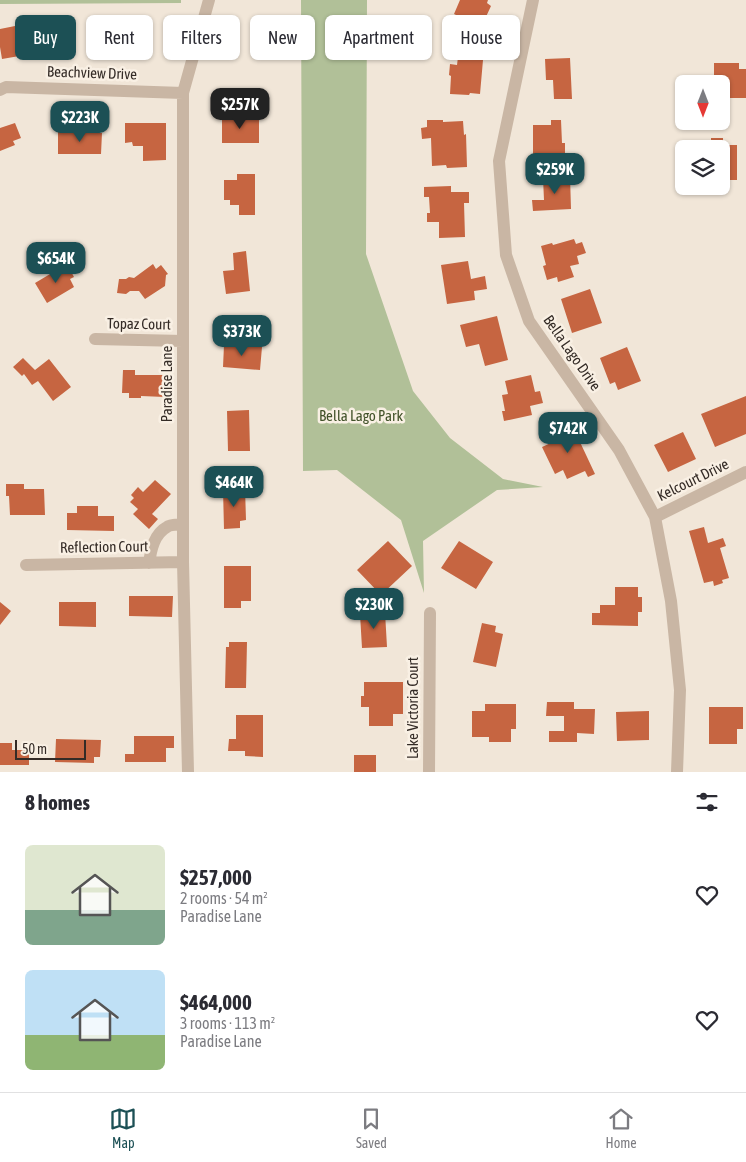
<!DOCTYPE html>
<html lang="en">
<head>
<meta charset="utf-8">
<style>
	body { margin:0; font-family:"Asap Condensed",sans-serif; background:#f7f7f7; color:#2b2b33; height:100vh; display:flex; flex-direction:column; font-size:19px; white-space:nowrap }
	* { box-sizing:border-box; margin:0 }
	p { font-size:16px; color:#7c7c81 }
	.icon { flex:none; width:28px; height:28px; fill:none; stroke:currentColor; stroke-width:2; stroke-linecap:round; stroke-linejoin:round }
	.map { position:relative; height:772px; overflow:hidden }
	.panel { display:flex; flex-direction:column; background:#fff; flex:1 }
	.panel>* { flex:none }
	.hud { position:absolute; left:15px; top:15px; width:716px; height:45px; display:flex; gap:10px }
	.needle { width:32px; rotate:180deg }
	.controls { position:absolute; left:675px; top:75px; display:grid; gap:10px }
	.controls a { display:grid; place-items:center; width:55px; height:55px; border-radius:8px; background:#fff; box-shadow:0 1px 4px #0004; font-size:25px }
	.scale { position:absolute; left:15px; bottom:12px; width:71px; box-sizing:border-box; padding-left:5px; border:2px solid #342b26; border-top:0; font-size:14px; line-height:18px; white-space:nowrap; color:#342b26; -webkit-text-stroke:4px #f9f0e4; paint-order:stroke }
	.price { position:absolute; translate:-50% -42px; padding:0 11px; border-radius:10px; background:#1c5055; color:#fff; font-size:16px; line-height:32px; filter:drop-shadow(0 1px 2px #0008) }
	.price::after { content:''; position:absolute; left:50%; top:30px; width:15px; height:11px; margin-left:-8px; background:inherit; clip-path:polygon(0 0,100% 0,50% 100%) }
	.price.current { background:#222; color:#fff }
	ul { padding:0; list-style:none }
	li { display:flex; align-items:center; gap:15px; height:125px; padding:0 25px }
	li span { display:grid; place-items:center; flex:none; width:140px; height:100px; border-radius:8px; color:#555 }
	li>.icon { margin-inline-start:auto }
	span .icon { width:60px; height:60px; fill:#fffc; stroke-width:1 }
	li b { font-size:21px }
	h2 { display:flex; justify-content:space-between; align-items:center; height:60px; padding:0 25px; font-size:21px }
	.pill { padding:0 18px; border-radius:8px; background:#fff; box-shadow:0 1px 4px #0004; font-size:18px; line-height:45px }
	.pill.current { background:#1c5055; color:#fff }
	.tabs { display:flex; justify-content:space-around; align-items:center; height:70px; border-top:1px solid #e1e1e2; background:#fff; font-size:14px; color:#7c7c81 }
	.tabs a { display:grid; justify-items:center; gap:2px }
	.tabs .current { color:#1c5055 }
	.map>svg:first-child { display:block }
	.green { fill:#b1c098 }
	.building { fill:#c66541 }
	.lines { fill:none; stroke-linecap:round; stroke-linejoin:round }
	.minor { stroke:#c9b6a4; stroke-width:12 }
	.labels { text-anchor:middle; stroke-width:5; stroke-linejoin:round; paint-order:stroke }
	.street-label { font-size:15px; fill:#342b26; stroke:#f9f0e4 }
	.park-label { font-size:15px; fill:#42522a; stroke:#f9f0e4 }
</style>
</head>
<body>
<div class="map">
<svg width="746" height="772" viewBox="0 0 746 772">
	<rect width="100%" height="100%" fill="#f1e6d8"/>
	<path class="green" d="M0 0H181V3L0 4Z
		M301 0H367L366 254 413 391 450 438 503 479 543 487 497 490 423 541 424 593 401 520 337 470 303 471Z"/>
	<path class="building" d="M460 0H488L487 3 491 6 478 34 455 23 458 16 454 14Z
		M25 24 31 54 2 59 0 47V29Z
		M98 28 140 29 139 53 97 51Z
		M458 57 483 60 480 94 470 93 469 95 450 94 451 76 449 75 450 64 457 65Z
		M570 58 572 99H554L553 80H546L545 59Z
		M714 63H739V69H746V98H721V84H719V75H714Z
		M222 118H259V143H222Z
		M427 120H443V122L463 121 464 135 466 134 467 167 447 168 446 165 432 166 431 138 422 139 421 128 427 127Z
		M551 120H561L562 143H565V154L546 155V160H538V155L533 156V125H551Z
		M15 123 21 138 13 141 15 145 0 151V128Z
		M125 123H166V160L143 161V146H133L132 142 125 143Z
		M58 132 102 133 101 154H58Z
		M711 138H723V145H737V180H721V149H711Z
		M237 174H255V215H239V205H230V200H224V180H237Z
		M570 176 571 209 533 211 532 200H544L543 178Z
		M451 186V192H469V203H464L465 237 439 238V222H427V213H430L429 197H424V187Z
		M574 239 576 244 582 242 586 253 577 256 579 264 570 266 574 277 558 282 557 277 547 280 543 266 546 265 541 246 552 243 553 245Z
		M246 251 250 291 226 294 223 271 234 270 233 253Z
		M468 261 471 279 485 276 487 289 474 291 475 300 447 304 441 265Z
		M67 264 74 277 70 279 74 287 47 303 35 283Z
		M153 264 156 269 161 265 168 274 166 275 165 286 145 299 139 291H130L126 294 117 293 119 279H126L129 277 134 278Z
		M590 289 602 323 572 333 561 299Z
		M497 316 508 360 485 366 479 344 466 347 460 325Z
		M224 345 262 347 260 370 223 367Z
		M627 347 641 381 618 390 615 382 610 384 600 358Z
		M23 358 35 370 49 359 71 387 53 401 38 381 32 385 24 374 22 376 13 367Z
		M123 370H135V375H165V397L141 396V398H129V393H122Z
		M531 375 535 392 540 391 543 403 530 406 532 415 504 421 502 411H505L502 395 508 394 505 381Z
		M746 396V434L715 447 701 414Z
		M249 410 250 451H228L227 411Z
		M572 425 595 474 588 477 585 471 567 479 563 470 555 474 542 447 555 441 552 435Z
		M683 432 696 459 668 472 654 445Z
		M155 480 171 494 152 514 158 519 149 529 133 514 138 509 130 502 134 498 131 495 138 487 143 492Z
		M6 484H24V489H44L45 515H10L9 496H6Z
		M245 488 246 520 240 521V528L224 529 223 489Z
		M77 506H98V516H114V531L67 530V513H77Z
		M704 527 708 543 723 538 726 546 720 548 729 578 722 580 723 583 714 586 713 581 704 583 689 531Z
		M388 541 412 566 381 595 357 570Z
		M459 541 493 562 476 589 441 568Z
		M224 566H251V601H241V608H224Z
		M615 587H638V597H642V612H638V626L592 625V613H600V605H615Z
		M129 596H173L172 617 129 616Z
		M0 602 11 611 0 625Z
		M59 602H96V627L59 626Z
		M385 612 387 647 362 648 360 614Z
		M482 623 496 626 495 632 503 634 496 667 473 662Z
		M229 642H247L246 688H225L226 647H229Z
		M364 682H403V714H393V726H369V707H361V696H364Z
		M547 702H574V709H595L594 734 577 733V742H549V731H564V716H546Z
		M485 704H516V729H511V742H489V737H472V711H485Z
		M709 707H743V729H737V744H709Z
		M649 711V740L617 741 616 712Z
		M236 715H263V757L245 756V751H228L229 739H236Z
		M134 736H174V748H166V762H125V754H134Z
		M56 739 101 740 100 757H94V763L55 762Z
		M0 743H12V750H29V765H0Z
		M354 755H376V772H354Z"/>
	<g class="lines">
		<path class="minor" d="M533 0 499 161 506 255 529 321 619 450 655 517 671 601 680 690 677 772
			M0 90 6 87 183 93
			M95 339 183 341
			M655 517 746 472
			M149 563C151 550 154 534 167 527 171 524 178 525 183 524
			M26 565 183 562
			M188 772 183 562V93L209 0
			M429 772 430 613"/>
	</g>
	<g class="labels">
		<g class="street-label">
			<text transform="translate(92 73) rotate(2)" y="5">Beachview Drive</text>
			<text transform="translate(139 324) rotate(1)" y="5">Topaz Court</text>
			<text transform="translate(572 353) rotate(55)" y="5">Bella Lago Drive</text>
			<text transform="translate(167 384) rotate(-90)" y="5">Paradise Lane</text>
			<text transform="translate(693 480) rotate(-26)" y="5">Kelcourt Drive</text>
			<text transform="translate(104 547) rotate(-1)" y="5">Reflection Court</text>
			<text transform="translate(413 708) rotate(-90)" y="5">Lake Victoria Court</text>
		</g>
		<g class="park-label">
			<text x="361" y="421">Bella Lago Park</text>
		</g>
	</g>
</svg>
<div class="controls">
<a><svg class="needle" viewBox="-14 -14 28 28"><path d="M0-13l5 13h-10z" fill="#e53935"/><path d="M0 13l5-13h-10z" fill="#7c7c81"/></svg></a>
<a><svg class="icon" aria-label="layers" viewBox="0 0 24 24"><path d="M12 4l9 5-9 5-9-5zM3 14l9 5 9-5"/></svg></a>
</div>
<div class="scale">50 m</div>
<b class="price current" style="left:240px;top:130px">$257K</b>
<b class="price" style="left:80px;top:143px">$223K</b>
<b class="price" style="left:555px;top:195px">$259K</b>
<b class="price" style="left:56px;top:284px">$654K</b>
<b class="price" style="left:242px;top:357px">$373K</b>
<b class="price" style="left:568px;top:454px">$742K</b>
<b class="price" style="left:234px;top:508px">$464K</b>
<b class="price" style="left:374px;top:630px">$230K</b>
<div class="hud">
<a class="pill current">Buy</a>
<a class="pill">Rent</a>
<a class="pill">Filters</a>
<a class="pill">New</a>
<a class="pill">Apartment</a>
<a class="pill">House</a>
</div>
</div>
<section class="panel">
<h2>8 homes<svg class="icon" aria-label="filters" viewBox="0 0 24 24"><path d="M4 7h16M4 17h16"/><circle cx="9" cy="7" r="2"/><circle cx="15" cy="17" r="2"/></svg></h2>
<ul>
<li><span style="background:linear-gradient(#dfe7d0 65%,#7fa58c 0)"><svg class="icon" aria-label="home" viewBox="0 0 24 24"><path d="M3 11l9-7 9 7M6 9v11h12V9"/></svg></span><div><b>$257,000</b><p>2 rooms · 54 m²</p><p>Paradise Lane</p></div><svg class="icon" aria-label="heart" viewBox="0 0 24 24"><path d="M12 20l-8-8c-3-5 5-10 8-4 3-6 11-1 8 4z"/></svg></li>
<li><span style="background:linear-gradient(#bfe0f5 65%,#8fb573 0)"><svg class="icon" aria-label="home" viewBox="0 0 24 24"><path d="M3 11l9-7 9 7M6 9v11h12V9"/></svg></span><div><b>$464,000</b><p>3 rooms · 113 m²</p><p>Paradise Lane</p></div><svg class="icon" aria-label="heart" viewBox="0 0 24 24"><path d="M12 20l-8-8c-3-5 5-10 8-4 3-6 11-1 8 4z"/></svg></li>
</ul>
</section>
<nav class="tabs">
<a class="current"><svg class="icon" aria-label="map" viewBox="0 0 24 24"><path d="M3 6l6-2 6 2 6-2v14l-6 2-6-2-6 2zM9 4v14M15 6v14"/></svg>Map</a>
<a><svg class="icon" aria-label="saved" viewBox="0 0 24 24"><path d="M7 4h10v16l-5-4-5 4z"/></svg>Saved</a>
<a><svg class="icon" aria-label="home" viewBox="0 0 24 24"><path d="M3 11l9-7 9 7M6 9v11h12V9"/></svg>Home</a>
</nav>
</body>
</html>
